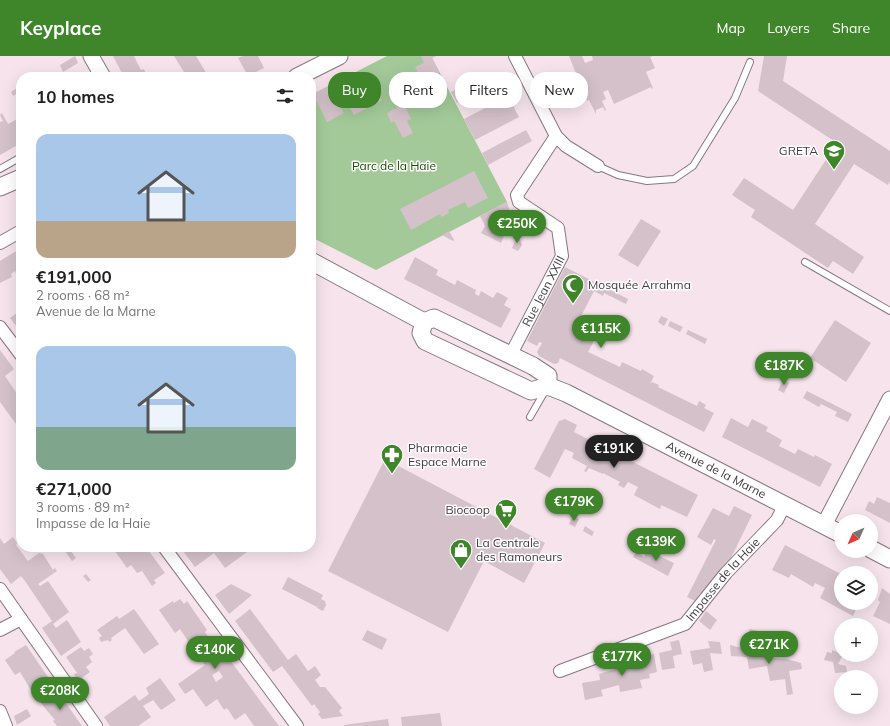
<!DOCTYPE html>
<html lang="en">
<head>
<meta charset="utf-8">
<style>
	body { margin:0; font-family:Mulish,sans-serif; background:#f6f6f6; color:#222; height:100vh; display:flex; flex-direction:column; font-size:15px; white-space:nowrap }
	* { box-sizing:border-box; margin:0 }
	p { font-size:13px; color:#767676 }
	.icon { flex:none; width:22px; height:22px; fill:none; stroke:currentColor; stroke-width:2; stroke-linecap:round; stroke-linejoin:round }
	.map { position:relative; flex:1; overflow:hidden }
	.drawer { position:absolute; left:16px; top:16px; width:300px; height:480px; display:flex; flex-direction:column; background:#fff; border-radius:16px; box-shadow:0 4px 16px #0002 }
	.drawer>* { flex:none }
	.banner { position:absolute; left:328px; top:16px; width:380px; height:36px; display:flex; gap:8px }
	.needle { width:26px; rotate:225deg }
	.fabs { position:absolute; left:834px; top:458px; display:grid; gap:8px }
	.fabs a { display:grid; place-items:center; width:44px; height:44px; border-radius:50%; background:#fff; box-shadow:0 4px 16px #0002; font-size:20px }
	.price { position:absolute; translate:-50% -34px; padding:0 9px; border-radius:14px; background:#3f8529; color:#fff; font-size:13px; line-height:26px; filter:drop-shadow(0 1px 2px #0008) }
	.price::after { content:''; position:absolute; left:50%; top:24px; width:12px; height:9px; margin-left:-6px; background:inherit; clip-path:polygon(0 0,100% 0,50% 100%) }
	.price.selected { background:#222; color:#fff }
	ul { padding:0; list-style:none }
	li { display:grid; align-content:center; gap:8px; height:212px; padding:0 20px }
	li span { display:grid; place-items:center; height:124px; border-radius:12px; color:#555 }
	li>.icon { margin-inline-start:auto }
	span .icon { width:72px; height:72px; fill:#fffc; stroke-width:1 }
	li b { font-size:17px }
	h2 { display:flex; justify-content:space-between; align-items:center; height:48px; padding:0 20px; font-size:17px }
	.chip { padding:0 14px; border-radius:16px; background:#fff; box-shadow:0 4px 16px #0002; font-size:14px; line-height:36px }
	.chip.selected { background:#3f8529; color:#fff }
	header { display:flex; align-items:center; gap:24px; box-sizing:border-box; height:56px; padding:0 20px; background:#3f8529; color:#fff }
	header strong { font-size:19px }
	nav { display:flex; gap:22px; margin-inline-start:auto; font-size:14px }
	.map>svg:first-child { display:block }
	.green { fill:#a3c999 }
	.building { fill:#d4c1ca; fill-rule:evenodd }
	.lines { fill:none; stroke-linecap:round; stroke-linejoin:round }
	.service-casing { stroke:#87777f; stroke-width:8 }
	.minor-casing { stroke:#87777f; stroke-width:14 }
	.tertiary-casing { stroke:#87777f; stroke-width:17 }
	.secondary-casing { stroke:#87777f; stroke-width:19 }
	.service { stroke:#fff; stroke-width:6 }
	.minor { stroke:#fff; stroke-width:12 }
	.tertiary { stroke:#fff; stroke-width:15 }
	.secondary { stroke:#fff; stroke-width:17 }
	.labels { text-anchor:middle; stroke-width:3; stroke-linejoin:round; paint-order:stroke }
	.poi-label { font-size:12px; fill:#423b3e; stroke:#fff; text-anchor:start }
	.park-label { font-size:12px; fill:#184d03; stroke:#fff }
	.street-label { font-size:12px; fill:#423b3e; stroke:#fff }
</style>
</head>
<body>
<header>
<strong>Keyplace</strong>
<nav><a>Map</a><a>Layers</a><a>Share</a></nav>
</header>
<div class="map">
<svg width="890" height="670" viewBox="0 0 890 670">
	<rect width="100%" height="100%" fill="#f6e3ec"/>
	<path class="green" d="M387 0H431L507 146 376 214 311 181V39Z"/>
	<path class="building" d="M75 0 78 7 63 16 60 9Z
		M113 0H134L141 14 144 13 146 18 140 21H124Z
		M174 0H196L208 20 212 18 214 21H187Z
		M243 0H258L264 12 248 20 238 2Z
		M421 0H436L432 2 440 17 436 19 435 17 422 24 415 11 424 7Z
		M569 0H582L585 7 593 4 592 0H653L650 1 655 12 646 16 653 32 652 33 651 31 614 48 608 34 603 36 606 43 602 45 606 54 605 55 603 51 596 54V58L589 44 587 45Z
		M764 0H787L783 25 890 95V125L888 129 854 108 815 168 864 201 853 218 833 205 828 212 751 161 755 154 732 139 744 122 793 154 837 87 758 35Z
		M356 17 365 36 374 31 382 44 354 59 347 46 340 50 344 57 327 66 313 38Z
		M483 20 489 31 457 47 451 36Z
		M17 32 20 36 13 40 11 36Z
		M508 40 519 61 475 84 464 63Z
		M21 42V54L16 44Z
		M404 48 411 63 407 65 413 77 403 82 394 65 391 67 387 57Z
		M2 57 8 68 21 61V87L0 99V66L3 65 0 59Z
		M526 74 532 85 488 109 482 97Z
		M474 115 488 142 468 152 465 146 448 154 449 157 442 161 440 158 411 174 400 153Z
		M507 146 517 177 504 179 501 187 481 177 485 170 480 160Z
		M641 163 661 175 638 211 618 199Z
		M449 175 454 184 453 185 442 179Z
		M518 179 522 189 518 195 512 192Z
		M21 192V216L16 218 15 215 11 218 12 221 0 227V205Z
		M415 201 438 214 436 219 455 229 457 224 476 234 475 238 479 240 481 235 493 242 497 236 508 242 504 249 511 253 501 272 404 223Z
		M565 211 628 243 626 248 604 237 603 240 594 235 573 276 582 281 583 279 595 283 588 296 620 311 622 306 641 315 642 313 654 320 650 328 652 326 659 329 658 331 697 350 699 345 706 349 704 352 714 357 704 376 560 302 558 307 554 308 539 300 537 296 542 287 539 286 537 290 527 285Z
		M21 254V276L10 262Z
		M661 260 668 263 664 270 658 266Z
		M835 264 871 287 846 326 810 302Z
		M670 265 683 271 680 276 668 270Z
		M688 274 707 283 705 288 686 278Z
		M0 294 14 313 5 320 18 339 21 337V371L19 372 0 346Z
		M783 324 789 327 784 337 778 334Z
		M807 335 852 358 848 366 835 360 837 356 821 348 819 351 803 342Z
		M731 362 748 371 752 363 768 371 766 375 782 384 779 390 795 398 798 393 814 401 815 399 832 408 820 431 722 381Z
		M565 363 577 369 574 376 698 439 687 461 661 449 660 453 634 439 638 431 628 426 624 432 618 429 620 426 603 417V418L589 412 586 416 584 415 587 410 572 402 574 397 565 393 550 422 534 413 559 365Z
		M385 403 545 487 524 527 484 505 448 576 328 515Z
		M21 434V445L16 438Z
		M877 441 890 447V467L865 454 869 445 874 448Z
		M734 450 752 459 729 506 703 538 700 537 695 545 687 541 716 484 714 483 711 489 697 481 713 452 729 460Z
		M573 460 579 463 575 471 569 468Z
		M585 470 594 476 592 480 583 475Z
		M13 481 17 487 16 489 28 505 39 497 43 498 53 514 55 512 57 515 38 528 40 530 48 525 69 556 53 568 56 572 67 564 81 586 61 600 42 572 52 565 25 525 21 520 11 528 0 513V482L4 488Z
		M785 489 841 518V547H859L853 560 820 542 825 532 815 527 813 531 791 518 789 522 772 514Z
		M62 491H68L76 502 72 505Z
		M118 491H146L165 517 154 524 156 527 152 530 142 515 137 517 131 509 127 512 114 494Z
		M180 491H254L225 512 214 497 195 511Z
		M647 494 674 507 668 520 633 501 636 496 644 501Z
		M86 518 91 524 88 526 83 520Z
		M288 521 323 539 317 551 282 533Z
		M231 528 252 539 229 558 215 539Z
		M882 532 890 538V568L873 560 880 546 878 544Z
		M180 543 184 548 187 545 207 574 205 576 212 586 215 584 279 670H254L245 657 235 664 227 652 224 654 217 643 206 651 193 633 185 638 178 628 205 609 196 597 193 599 187 591 190 588 180 573 175 577 159 554 173 545 174 547ZM219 615 223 621 216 626 212 619Z
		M321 543 325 545 326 549 323 555 317 552Z
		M134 553 159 588 144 598 125 572 111 582 112 584 109 586 108 584 101 586 99 582 102 580 97 574 117 560 119 563Z
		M250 553 288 604 296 598 308 615 315 610 321 619 315 624 320 631H325L342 652 339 655 343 660 322 663 318 658 320 656 314 648 312 650 282 610 273 616 235 565Z
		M706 555 717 564 710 574 699 565Z
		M750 573 762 576 778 584 774 592 745 584Z
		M367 574 387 583 382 594 362 584Z
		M679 584 682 598 673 600 675 612 662 614 659 597 672 594 670 586Z
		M708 585 720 586 722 598 710 597 713 614 704 616 702 607 693 609 690 595 710 592Z
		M26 589 48 621 39 628 41 630 32 636 20 616 15 619 5 604 15 597 14 596Z
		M730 589 765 598V602L787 603 801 607 802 613 789 615 793 638 787 639 785 623 770 625 767 610 749 613 747 601 731 600Z
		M81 591 84 595 89 592 93 598 89 601 92 606 86 611 90 616 78 625 74 618 77 617 66 601Z
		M832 594 843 599 838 608 846 610 847 616 835 617 833 606 824 604 827 596 832 597Z
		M654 598 657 616 649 618 650 622 640 624 642 632 620 636 619 629 601 634 603 640 585 644 582 627 600 624 599 618 616 613V609L637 606 636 601Z
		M160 622 176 644 161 654 153 644 143 650 151 661 138 670H110L104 661 135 639 139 645 149 638 146 632Z
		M57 634 70 653 82 670H57L53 665 55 664 44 651 40 645Z
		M27 653 31 660 17 669 14 660Z
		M440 657 442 670H402L401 661Z
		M388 663 389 670H344V669Z"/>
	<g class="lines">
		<g class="service-casing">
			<path id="service" d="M598 110 618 119 647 125 674 123 693 110 735 42 750 6
				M0 113 21 101
				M805 206 890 255
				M530 361 545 335"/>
		</g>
		<g class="minor-casing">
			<g id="minor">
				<path d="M515 0 556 80 566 90 598 110"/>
				<path d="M0 187 21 175"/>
				<path d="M0 271 21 299"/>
				<path id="s1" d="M510 300 562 200 558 172 519 146 517 139 556 80"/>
				<path d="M164 491 297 670"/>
				<path d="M0 533 96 670"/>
				<path d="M0 574 21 563"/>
				<path id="s2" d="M560 615 685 568 726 517 777 464 784 450"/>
				<path d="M0 655 6 670"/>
			</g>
		</g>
		<g class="tertiary-casing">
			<path id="tertiary" d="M91 0 103 21
				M824 469 890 343"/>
		</g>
		<g class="secondary-casing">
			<g id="secondary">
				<path d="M297 21 339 0"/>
				<path d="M0 131 21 122"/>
				<path d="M311 205 424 266"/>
				<path id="s3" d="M424 266 421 277 425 285 531 335 548 330 566 337 841 478"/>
				<path d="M424 266 434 262 533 310 548 320V330"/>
				<path d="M871 493 890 503"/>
			</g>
		</g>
		<use href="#service" class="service"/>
		<use href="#minor" class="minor"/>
		<use href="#tertiary" class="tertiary"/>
		<use href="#secondary" class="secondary"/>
	</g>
	<defs>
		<g id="university-pin" transform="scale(1.15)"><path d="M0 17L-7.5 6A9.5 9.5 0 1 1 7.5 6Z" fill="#3f8529" stroke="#fff"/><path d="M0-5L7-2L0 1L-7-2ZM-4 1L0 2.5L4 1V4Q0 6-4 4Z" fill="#fff"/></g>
		<g id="mosque-pin" transform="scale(1.15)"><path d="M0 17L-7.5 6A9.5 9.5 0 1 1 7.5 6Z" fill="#3f8529" stroke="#fff"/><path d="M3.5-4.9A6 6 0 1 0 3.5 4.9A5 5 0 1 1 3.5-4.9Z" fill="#fff"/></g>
		<g id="pharmacy-pin" transform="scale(1.15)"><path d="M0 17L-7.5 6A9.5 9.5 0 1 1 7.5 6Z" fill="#3f8529" stroke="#fff"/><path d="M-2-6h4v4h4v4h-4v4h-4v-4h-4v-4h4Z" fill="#fff"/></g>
		<g id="supermarket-pin" transform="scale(1.15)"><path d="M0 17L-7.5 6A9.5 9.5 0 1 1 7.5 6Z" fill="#3f8529" stroke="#fff"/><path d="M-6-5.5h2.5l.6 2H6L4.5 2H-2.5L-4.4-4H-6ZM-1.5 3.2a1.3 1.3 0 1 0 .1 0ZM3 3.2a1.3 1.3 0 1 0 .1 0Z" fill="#fff"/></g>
		<g id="shop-pin" transform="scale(1.15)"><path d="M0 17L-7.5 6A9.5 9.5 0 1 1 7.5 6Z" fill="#3f8529" stroke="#fff"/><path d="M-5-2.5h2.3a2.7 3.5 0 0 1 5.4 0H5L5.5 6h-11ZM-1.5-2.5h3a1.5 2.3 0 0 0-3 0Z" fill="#fff"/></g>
	</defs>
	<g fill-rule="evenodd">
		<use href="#university-pin" x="834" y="95"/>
		<use href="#mosque-pin" x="573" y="229"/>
		<use href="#pharmacy-pin" x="392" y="399"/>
		<use href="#supermarket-pin" x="506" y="454"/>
		<use href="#shop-pin" x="461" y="494"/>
	</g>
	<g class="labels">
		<g class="poi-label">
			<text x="818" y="99" text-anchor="end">GRETA</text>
			<text x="588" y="233">Mosquée Arrahma</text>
			<text x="408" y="396">Pharmacie<tspan x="408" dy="14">Espace Marne</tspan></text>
			<text x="490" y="458" text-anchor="end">Biocoop</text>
			<text x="476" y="491">La Centrale<tspan x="476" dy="14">des Ramoneurs</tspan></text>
		</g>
		<g class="park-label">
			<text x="394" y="114">Parc de la Haie</text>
		</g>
		<g class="street-label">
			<text dy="4" stroke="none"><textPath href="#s1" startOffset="73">Rue Jean XXIII</textPath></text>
			<text dy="4" stroke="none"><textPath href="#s3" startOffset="343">Avenue de la Marne</textPath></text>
			<text dy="4" stroke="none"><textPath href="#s2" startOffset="192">Impasse de la Haie</textPath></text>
		</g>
	</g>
</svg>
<div class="fabs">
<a><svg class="needle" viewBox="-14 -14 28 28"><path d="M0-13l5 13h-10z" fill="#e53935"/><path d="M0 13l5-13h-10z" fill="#767676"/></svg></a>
<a><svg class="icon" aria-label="layers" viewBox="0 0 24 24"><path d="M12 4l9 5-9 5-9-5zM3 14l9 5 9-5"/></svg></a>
<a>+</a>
<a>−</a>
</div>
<b class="price" style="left:517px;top:188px">€250K</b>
<b class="price" style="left:601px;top:293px">€115K</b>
<b class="price" style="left:784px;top:330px">€187K</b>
<b class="price selected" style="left:614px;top:413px">€191K</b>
<b class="price" style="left:574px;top:466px">€179K</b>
<b class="price" style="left:656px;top:506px">€139K</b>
<b class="price" style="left:769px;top:609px">€271K</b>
<b class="price" style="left:215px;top:614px">€140K</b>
<b class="price" style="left:622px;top:621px">€177K</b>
<b class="price" style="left:60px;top:655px">€208K</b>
<div class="banner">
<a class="chip selected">Buy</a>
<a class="chip">Rent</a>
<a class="chip">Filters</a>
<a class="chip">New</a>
</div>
<section class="drawer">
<h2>10 homes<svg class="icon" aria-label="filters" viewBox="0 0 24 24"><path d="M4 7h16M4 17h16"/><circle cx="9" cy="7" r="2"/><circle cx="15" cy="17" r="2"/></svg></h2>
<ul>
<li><span style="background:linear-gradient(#a9c7e8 70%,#b9a48a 0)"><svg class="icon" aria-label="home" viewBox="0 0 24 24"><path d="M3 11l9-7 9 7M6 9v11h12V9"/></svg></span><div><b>€191,000</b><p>2 rooms · 68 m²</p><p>Avenue de la Marne</p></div></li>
<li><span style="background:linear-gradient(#a9c7e8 65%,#7fa58c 0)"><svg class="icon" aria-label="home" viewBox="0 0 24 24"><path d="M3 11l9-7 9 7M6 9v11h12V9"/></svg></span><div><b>€271,000</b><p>3 rooms · 89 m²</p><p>Impasse de la Haie</p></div></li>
</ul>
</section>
</div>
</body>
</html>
